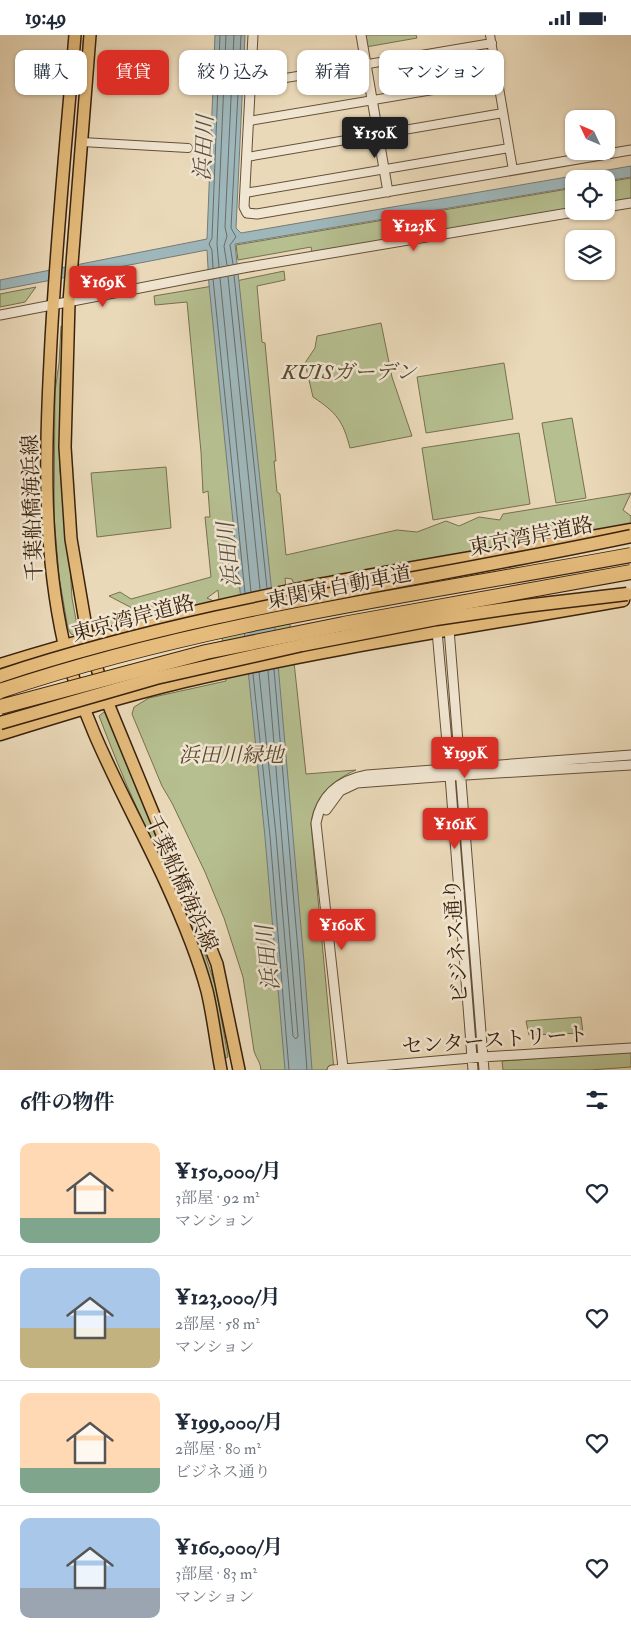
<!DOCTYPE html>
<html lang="ja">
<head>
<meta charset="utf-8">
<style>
	body { margin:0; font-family:"IM FELL Double Pica","Noto Serif JP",serif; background:#f6f6f7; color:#1f2937; height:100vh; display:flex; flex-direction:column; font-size:19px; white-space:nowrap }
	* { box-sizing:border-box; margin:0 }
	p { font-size:16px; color:#747a83 }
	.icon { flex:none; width:28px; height:28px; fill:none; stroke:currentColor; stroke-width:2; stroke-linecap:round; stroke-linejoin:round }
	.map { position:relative; height:1035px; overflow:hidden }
	.panel { display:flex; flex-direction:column; background:#fff; flex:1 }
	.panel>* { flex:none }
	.guide { position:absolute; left:15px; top:15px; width:601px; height:45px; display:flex; gap:10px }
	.needle { width:32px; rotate:314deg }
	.tools { position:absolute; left:565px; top:75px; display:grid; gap:10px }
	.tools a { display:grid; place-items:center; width:50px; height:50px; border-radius:10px; background:#fff; box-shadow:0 1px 4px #0004; font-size:25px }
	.price { position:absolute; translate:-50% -42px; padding:0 11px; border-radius:5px; background:#d93025; color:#fff; font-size:16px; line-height:32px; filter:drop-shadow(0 1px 2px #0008) }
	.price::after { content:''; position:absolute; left:50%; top:30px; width:15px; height:11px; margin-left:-8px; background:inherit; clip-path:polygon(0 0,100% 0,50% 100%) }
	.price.current { background:#222; color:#fff }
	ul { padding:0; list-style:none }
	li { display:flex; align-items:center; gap:15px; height:125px; padding:0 20px }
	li+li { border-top:1px solid #e0e1e3 }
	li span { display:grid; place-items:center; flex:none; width:140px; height:100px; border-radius:10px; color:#555 }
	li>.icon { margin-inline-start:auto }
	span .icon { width:60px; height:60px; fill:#fffc; stroke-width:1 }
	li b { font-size:21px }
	h2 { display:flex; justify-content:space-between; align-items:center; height:60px; padding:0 20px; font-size:21px }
	.chip { padding:0 18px; border-radius:10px; background:#fff; box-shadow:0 1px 4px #0004; font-size:18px; line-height:45px }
	.chip.current { background:#d93025; color:#fff }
	.status { display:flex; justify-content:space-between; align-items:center; height:35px; padding:0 25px; background:#fff; direction:ltr }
	.status svg { height:14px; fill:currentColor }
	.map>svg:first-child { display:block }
	.green { fill:#b6bf90; stroke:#78704e }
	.water { fill:#9eb7bb; stroke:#767b75 }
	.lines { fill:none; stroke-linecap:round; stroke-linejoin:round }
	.shore { stroke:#6c6c64; stroke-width:1 }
	.minor-casing { stroke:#665038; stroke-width:10 }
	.tertiary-casing { stroke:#665038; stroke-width:11 }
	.primary-casing { stroke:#3a220d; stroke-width:14 }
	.trunk-casing { stroke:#3a220d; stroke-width:15 }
	.minor { stroke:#f1e6d2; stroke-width:8 }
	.tertiary { stroke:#f1e6d2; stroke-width:9 }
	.primary { stroke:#e5bc7c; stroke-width:11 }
	.trunk { stroke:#e5bc7c; stroke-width:12 }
	.trunk-bridge-casing { stroke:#3a220d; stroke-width:15; stroke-linecap:butt }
	.motorway-bridge-casing { stroke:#3a220d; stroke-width:16; stroke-linecap:butt }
	.trunk-bridge { stroke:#e5bc7c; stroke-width:12 }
	.motorway-bridge { stroke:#e5bc7c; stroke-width:14 }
	.labels { text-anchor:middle; stroke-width:5; stroke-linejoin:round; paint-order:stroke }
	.park-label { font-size:21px; font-style:italic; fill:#59492e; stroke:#f1e6d2 }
	.street-label { font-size:21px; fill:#3a220d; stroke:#f1e6d2 }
	.water-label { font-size:22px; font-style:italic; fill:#584f41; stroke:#f1e6d2 }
</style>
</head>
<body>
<div class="status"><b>19:49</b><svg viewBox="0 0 49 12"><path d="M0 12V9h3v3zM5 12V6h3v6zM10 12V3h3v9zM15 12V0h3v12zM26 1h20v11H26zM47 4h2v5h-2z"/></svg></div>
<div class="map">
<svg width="631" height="1035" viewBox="0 0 631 1035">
	<rect width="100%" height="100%" fill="#ead9b9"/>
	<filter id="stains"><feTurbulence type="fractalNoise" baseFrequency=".004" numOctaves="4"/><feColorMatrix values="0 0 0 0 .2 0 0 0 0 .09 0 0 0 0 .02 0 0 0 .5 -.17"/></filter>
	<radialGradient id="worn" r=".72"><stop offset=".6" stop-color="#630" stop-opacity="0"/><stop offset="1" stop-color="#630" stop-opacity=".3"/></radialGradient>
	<path class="green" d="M364 0H416L417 3 366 12Z
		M631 143V164L606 169V147Z
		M574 153V174L312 218 311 212 238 225 236 210Z
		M284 236 285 245 257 251 262 307 265 308 276 426H274L277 457 280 459 286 520 397 495 417 497 446 486 459 491 479 482 500 485 503 479 631 458 623 475 631 481V489L295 552 292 544 285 543 306 739 356 735C331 746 314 762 311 789L334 1035H261C260 1026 257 1025 254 1016L243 942 224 883 205 837 172 768 162 751 132 679 134 672 149 663 226 646 218 555 207 563 218 568 112 592 108 588 109 583 132 573 109 561 120 557 131 564 211 542 205 482H210L208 456 203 458 201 417 187 267 155 270 154 261 207 252Z
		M36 252 25 267 0 272V259Z
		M381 288 392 342 412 401 350 413C343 386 337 378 313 362L305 328 315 313 317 301Z
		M61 291 63 292 60 351V436L70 531 72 563 78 596 74 600 71 599 68 594 59 541 54 481 55 357 59 328Z
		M504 328 513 384 426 398 417 342Z
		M572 383 586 463 556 468 542 388Z
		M519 398 530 469 433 485 422 413Z
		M166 432 171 493 97 502 91 438Z
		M104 677 106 679 197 895 216 953 228 1022 226 1023 224 1017C216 976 208 937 194 898 179 855 156 815 137 773 123 743 111 712 99 681Z
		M581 982 583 998 529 1000 526 986Z
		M631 1017V1032L590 1035H503L502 1026Z"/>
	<path class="water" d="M215 0H245L236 193 241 198 631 131V142L606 146V144H574V152L235 209 271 549 304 927 312 1035H285L265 802 209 250 207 215 0 255V245L207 204Z"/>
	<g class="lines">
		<path class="shore" d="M233 229 230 210 236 202 231 193 241 0
			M227 230 224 211 227 201 225 192 234 0
			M219 232 217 209 226 0
			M213 233 212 215 209 209 212 203 220 0
			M234 240 267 553
			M228 242 260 554
			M220 243 251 557
			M213 244 245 558
			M274 634 299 927 307 1035
			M259 637 276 800 293 1001 296 1004 298 1001 268 636
			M253 639 270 801 289 1035"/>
		<g class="minor-casing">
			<path id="minor" d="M490 0 513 135
				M250 49 492 8
				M249 86 498 44
				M82 107 188 113
				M247 122 503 78
				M245 158 509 113"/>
		</g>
		<g class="tertiary-casing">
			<path id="tertiary" d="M253 0 244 172 247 178 257 179 631 115
				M361 0 388 157
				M606 172 631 168
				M0 280 243 233 580 176
				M449 594 484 1035
				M437 596 450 741 473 1035
				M326 775 340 756 357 748 450 741 631 730
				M343 1033 316 788C321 760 340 745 367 740L631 720
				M332 1035 483 1022 631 1013"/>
		</g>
		<g class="primary-casing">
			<path id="primary" d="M75 0C66 109 55 217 50 326 45 421 43 516 64 609 84 694 129 768 165 846 181 881 197 918 207 956 213 981 216 1009 221 1035
				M90 0 69 267 65 412 71 504 88 604 107 666 161 797 182 841 217 929 239 1035"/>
		</g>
		<g class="trunk-casing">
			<path id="trunk" d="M0 630C100 599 201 574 304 553 412 532 522 515 631 495
				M0 699C61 680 122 661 185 646 330 612 476 591 623 565"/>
		</g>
		<use href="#minor" class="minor"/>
		<use href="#tertiary" class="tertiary"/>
		<use href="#primary" class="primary"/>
		<use href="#trunk" class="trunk"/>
		<g class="trunk-bridge-casing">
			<path id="trunk-bridge" d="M0 641C205 573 420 546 631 501
				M0 688 156 643 302 610 436 584 525 571 627 559"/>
		</g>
		<g class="motorway-bridge-casing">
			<path id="motorway-bridge" d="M0 656C205 587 420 559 631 520
				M0 672 206 617 343 589 631 537"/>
		</g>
		<use href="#trunk-bridge" class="trunk-bridge"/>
		<use href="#motorway-bridge" class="motorway-bridge"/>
	</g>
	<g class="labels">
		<g class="park-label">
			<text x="349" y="344">KUISガーデン</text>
			<text x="231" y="727">浜田川緑地</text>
		</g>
		<g class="street-label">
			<text transform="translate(32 473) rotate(-92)" y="7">千葉船橋海浜線</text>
			<text transform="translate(531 501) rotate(-11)" y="7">東京湾岸道路</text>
			<text transform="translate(339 552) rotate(-11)" y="7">東関東自動車道</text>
			<text transform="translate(133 583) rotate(-15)" y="7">東京湾岸道路</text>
			<text transform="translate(182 848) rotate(66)" y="7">千葉船橋海浜線</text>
			<text transform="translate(456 906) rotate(-94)" y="7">ビジネス通り</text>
			<text transform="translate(495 1005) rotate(-4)" y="7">センターストリート</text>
		</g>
		<g class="water-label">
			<text transform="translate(203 113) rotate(-87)" y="8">浜田川</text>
			<text transform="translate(228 520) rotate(-96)" y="8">浜田川</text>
			<text transform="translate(267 923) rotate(-96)" y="8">浜田川</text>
		</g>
	</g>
	<rect width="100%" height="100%" filter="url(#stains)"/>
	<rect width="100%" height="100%" fill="url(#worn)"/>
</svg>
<div class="tools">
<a><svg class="needle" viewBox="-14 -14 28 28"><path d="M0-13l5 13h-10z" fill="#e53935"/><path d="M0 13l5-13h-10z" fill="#747a83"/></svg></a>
<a><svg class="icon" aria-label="locate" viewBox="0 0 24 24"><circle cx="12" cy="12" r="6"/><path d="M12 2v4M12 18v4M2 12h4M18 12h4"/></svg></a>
<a><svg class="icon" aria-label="layers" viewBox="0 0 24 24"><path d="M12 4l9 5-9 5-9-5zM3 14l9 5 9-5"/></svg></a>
</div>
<b class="price current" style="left:375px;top:124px">¥150K</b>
<b class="price" style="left:414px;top:217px">¥123K</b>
<b class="price" style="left:103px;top:273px">¥169K</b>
<b class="price" style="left:465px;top:744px">¥199K</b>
<b class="price" style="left:455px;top:815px">¥161K</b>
<b class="price" style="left:342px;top:916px">¥160K</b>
<div class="guide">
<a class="chip">購入</a>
<a class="chip current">賃貸</a>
<a class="chip">絞り込み</a>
<a class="chip">新着</a>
<a class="chip">マンション</a>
</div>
</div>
<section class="panel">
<h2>6件の物件<svg class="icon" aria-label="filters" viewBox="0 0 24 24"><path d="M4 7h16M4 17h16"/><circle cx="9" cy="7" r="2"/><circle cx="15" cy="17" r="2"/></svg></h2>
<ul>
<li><span style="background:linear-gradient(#ffd9b3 75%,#7fa58c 0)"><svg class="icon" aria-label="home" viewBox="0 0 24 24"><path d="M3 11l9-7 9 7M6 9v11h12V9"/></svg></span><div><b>¥150,000/月</b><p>3部屋 · 92 m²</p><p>マンション</p></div><svg class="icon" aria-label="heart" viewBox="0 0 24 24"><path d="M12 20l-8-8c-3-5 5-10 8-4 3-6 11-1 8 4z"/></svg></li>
<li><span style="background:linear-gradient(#a9c7e8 60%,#c2b280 0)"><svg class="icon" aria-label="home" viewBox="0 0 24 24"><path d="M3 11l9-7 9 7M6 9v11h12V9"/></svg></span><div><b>¥123,000/月</b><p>2部屋 · 58 m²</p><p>マンション</p></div><svg class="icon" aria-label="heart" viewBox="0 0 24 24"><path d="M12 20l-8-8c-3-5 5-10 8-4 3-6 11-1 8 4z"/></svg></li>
<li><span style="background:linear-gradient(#ffd9b3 75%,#7fa58c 0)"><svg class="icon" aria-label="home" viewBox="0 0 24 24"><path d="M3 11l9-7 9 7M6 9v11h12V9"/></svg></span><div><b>¥199,000/月</b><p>2部屋 · 80 m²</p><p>ビジネス通り</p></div><svg class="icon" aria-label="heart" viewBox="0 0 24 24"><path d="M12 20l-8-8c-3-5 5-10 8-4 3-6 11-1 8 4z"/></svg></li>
<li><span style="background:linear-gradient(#a9c7e8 70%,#9aa5b1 0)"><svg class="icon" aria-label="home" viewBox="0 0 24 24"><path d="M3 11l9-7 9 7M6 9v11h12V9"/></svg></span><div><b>¥160,000/月</b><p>3部屋 · 83 m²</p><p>マンション</p></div><svg class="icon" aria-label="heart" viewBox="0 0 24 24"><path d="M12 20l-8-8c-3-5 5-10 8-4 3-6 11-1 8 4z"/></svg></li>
</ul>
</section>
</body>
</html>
